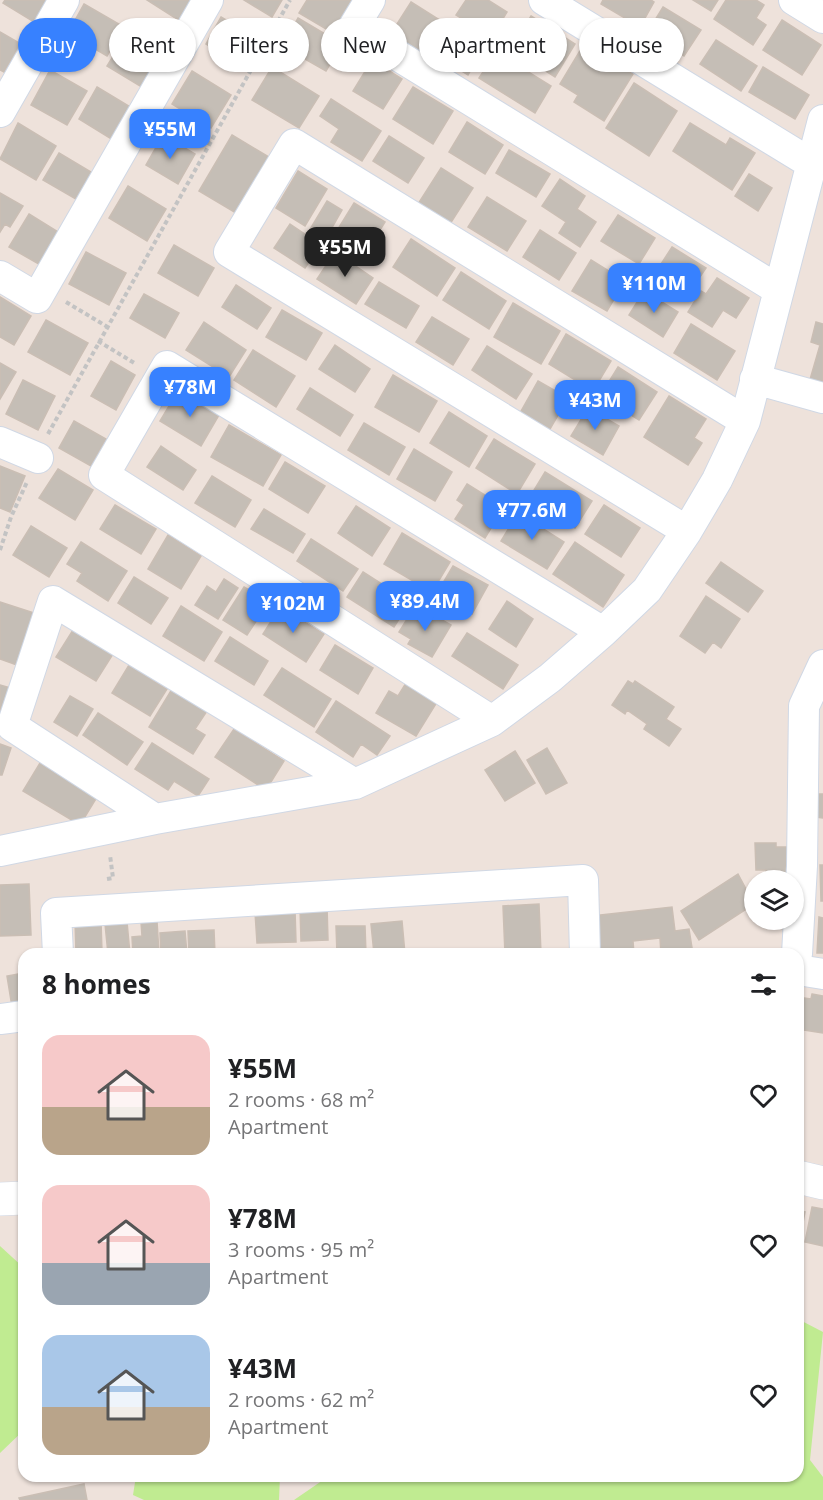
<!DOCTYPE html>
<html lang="en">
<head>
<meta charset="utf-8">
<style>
	body { margin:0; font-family:"Open Sans",sans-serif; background:#f2f2f2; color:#202124; height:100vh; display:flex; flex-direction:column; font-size:22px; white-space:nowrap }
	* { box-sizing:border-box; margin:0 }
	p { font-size:20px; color:#757577 }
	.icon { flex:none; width:33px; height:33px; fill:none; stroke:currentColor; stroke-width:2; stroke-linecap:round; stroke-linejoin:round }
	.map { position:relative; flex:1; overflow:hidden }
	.drawer { position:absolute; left:18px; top:948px; width:786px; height:534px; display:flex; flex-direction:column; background:#fff; border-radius:18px; box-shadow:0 2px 4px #0004 }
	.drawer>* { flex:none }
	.guide { position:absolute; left:18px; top:18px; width:788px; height:54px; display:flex; gap:12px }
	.buttons { position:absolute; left:744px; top:870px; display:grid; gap:12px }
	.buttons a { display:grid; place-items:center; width:60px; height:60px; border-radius:50%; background:#fff; box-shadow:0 2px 4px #0004; font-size:30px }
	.price { position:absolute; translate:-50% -51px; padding:0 14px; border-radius:12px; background:#3781ff; color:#fff; font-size:20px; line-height:39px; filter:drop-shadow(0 2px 3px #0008) }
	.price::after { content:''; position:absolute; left:50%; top:36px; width:18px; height:14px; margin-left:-9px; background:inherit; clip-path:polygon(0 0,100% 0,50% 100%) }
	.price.selected { background:#222; color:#fff }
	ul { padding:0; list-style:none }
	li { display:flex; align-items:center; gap:18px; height:150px; padding:0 24px }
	li span { display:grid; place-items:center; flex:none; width:168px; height:120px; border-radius:18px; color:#555 }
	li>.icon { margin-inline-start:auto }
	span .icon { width:72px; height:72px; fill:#fffc; stroke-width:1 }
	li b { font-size:26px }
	h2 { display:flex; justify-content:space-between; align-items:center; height:72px; padding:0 24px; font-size:26px }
	.pill { padding:0 21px; border-radius:27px; background:#fff; box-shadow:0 2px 4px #0004; font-size:21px; line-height:54px }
	.pill.selected { background:#3781ff; color:#fff }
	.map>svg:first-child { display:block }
	.green { fill:#c0eb91 }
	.building { fill:#c5beb6; stroke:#cabeb4; stroke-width:1.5 }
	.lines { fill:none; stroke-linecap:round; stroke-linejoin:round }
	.street-casing { stroke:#d0d8e5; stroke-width:32 }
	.secondary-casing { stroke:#d0d8e5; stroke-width:34 }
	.path { stroke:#c3c3c3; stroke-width:4; stroke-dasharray:4.5 3; stroke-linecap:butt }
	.street { stroke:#fff; stroke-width:30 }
	.secondary { stroke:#fff; stroke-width:33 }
</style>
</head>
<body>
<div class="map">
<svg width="823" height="1500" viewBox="0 0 823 1500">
	<rect width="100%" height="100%" fill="#eee2db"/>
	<path class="green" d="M0 1246 24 1268V1430L0 1453Z
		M798 1319 823 1332 810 1460 823 1477V1500H294L329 1476H798Z
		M136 1476H280L279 1500H144L133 1495Z"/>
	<path class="building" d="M5 0H55L39 25 3 3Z
		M147 0H198L183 23Z
		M244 0H282L272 17Z
		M307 0H360L338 36 299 13Z
		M466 0H488L507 12 492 37 456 15Z
		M603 0H651L654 2 640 27 601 4Z
		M693 0H718L711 11Z
		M726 0H756L764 5 756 18 766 25 753 45 714 19Z
		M411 2 446 24 423 60 388 38Z
		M84 4 124 27 107 56 68 33Z
		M663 7 701 30 684 56 647 33Z
		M531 16 575 44 555 77 511 49Z
		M221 17 261 41 244 67 206 44Z
		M298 18 342 44 326 71 282 46Z
		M782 20 821 45 802 75 763 50Z
		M452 27 484 47 468 75 436 55Z
		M0 32 21 44 4 72 0 70Z
		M143 34 169 49 145 89 107 66 125 37 137 44Z
		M716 40 757 66 741 91 700 64Z
		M584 44 633 74 604 121 574 102 578 95 560 84Z
		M496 52 551 86 535 113 479 78Z
		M372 60 402 79 383 109 353 91Z
		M272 67 319 96 299 128 252 100Z
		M763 67 809 95 795 119 749 92Z
		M50 70 87 91 67 125 31 105Z
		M192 71 231 95 211 128 172 104Z
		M634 83 677 111 649 156 606 128Z
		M97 87 132 108 113 140 79 119Z
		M413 87 453 111 433 144 393 119Z
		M331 99 381 131 362 161 331 142 339 129 320 116Z
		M467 122 503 145 485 174 449 152Z
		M18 123 56 146 36 180 0 159Z
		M690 123 726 145 730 138 755 153 732 190 673 151Z
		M163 135 195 154 178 184 146 165Z
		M232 135 274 160 241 216 199 191Z
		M389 136 424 158 408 183 373 161Z
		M509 150 550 174 536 197 496 173Z
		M59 153 96 175 81 202 43 180Z
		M441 168 473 188 450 224 418 204Z
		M298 171 327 189 305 226 276 208Z
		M749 174 772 188 758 211 735 196Z
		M560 179 585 196 577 209 596 222 580 247 559 233 566 222 542 206Z
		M128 186 166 209 147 241 109 218Z
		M0 193 23 206 10 227 5 224 0 232Z
		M487 197 526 221 507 251 468 227Z
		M327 201 342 210 325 240 309 231Z
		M354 203 385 222 364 256 333 237Z
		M29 214 63 235 44 267 9 247Z
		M618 215 655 238 639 264 601 241Z
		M290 224 321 245 305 268 274 248Z
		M540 230 576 253 559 280 523 257Z
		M411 239 455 268 437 296 393 267Z
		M174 245 214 268 198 296 158 273Z
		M672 247 706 268 685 299 652 278Z
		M86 252 126 273 109 305 69 284Z
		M335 252 373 278 356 304 317 279Z
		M591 260 625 281 607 311 572 291Z
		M461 272 506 301 489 329 443 300Z
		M717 278 749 298 736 318 723 310 712 327 688 312 701 291 706 294Z
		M379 282 419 306 406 328 365 304Z
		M236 285 271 308 257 329 222 307Z
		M644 291 678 312 663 337 629 315Z
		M144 294 179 313 165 338 130 318Z
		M0 297 31 316 14 345 0 337Z
		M513 303 560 331 541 364 494 337Z
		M282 310 322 333 306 360 266 337Z
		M432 317 469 339 453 365 416 342Z
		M46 320 88 343 70 375 28 352Z
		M204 322 246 350 229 377 186 350Z
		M816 322 823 324V387L809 383 820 345 811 342Z
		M691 324 735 351 717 380 674 353Z
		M566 334 611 361 593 391 549 364Z
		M335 345 370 369 355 392 319 369Z
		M487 346 532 374 516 399 472 370Z
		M253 350 295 376 276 407 234 380Z
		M111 361 135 375 116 410 91 396Z
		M0 363 16 372 0 399Z
		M618 367 657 392 639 420 600 396Z
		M393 375 437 401 419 432 375 407Z
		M23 380 55 396 38 430 6 414Z
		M538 381 568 398 550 429 520 413Z
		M310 388 353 415 340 436 297 409Z
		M178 391 219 415 201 446 160 421Z
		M669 396 706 419 694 438 702 443 688 465 644 437Z
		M588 408 619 426 603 455 571 436Z
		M449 412 487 436 469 467 430 443Z
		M74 421 106 439 91 466 59 448Z
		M364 423 405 447 389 475 348 450Z
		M229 425 281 455 263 486 211 457Z
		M494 439 535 464 517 494 476 468Z
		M161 446 196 470 183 490 147 467Z
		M414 449 452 472 435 501 397 479Z
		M285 462 325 486 308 513 269 489Z
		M0 466 25 476 10 512 0 508Z
		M58 469 93 490 75 520 39 498Z
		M545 472 592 501 575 528 528 500Z
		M212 476 251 500 235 527 195 503Z
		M467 484 504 507 485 538 455 519 464 505 457 500Z
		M115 505 156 529 141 554 100 529Z
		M604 505 640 528 621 557 585 534Z
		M356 506 390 528 372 556 338 533Z
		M264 509 305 534 293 553 251 529Z
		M518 513 564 542 547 569 501 541Z
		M31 526 67 548 49 577 13 555Z
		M402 533 450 562 432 592 384 564Z
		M168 535 201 556 181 589 148 569Z
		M311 539 358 569 343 591 297 561Z
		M81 542 127 571 108 601 77 581 82 573 67 564Z
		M575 542 624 575 603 607 553 574Z
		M721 562 763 591 748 612 706 583Z
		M453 566 488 585 472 614 437 593Z
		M363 572 410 602 394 627 347 597Z
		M134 577 168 598 151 624 118 603Z
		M224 579 238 588 218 619 195 605 207 586 216 592Z
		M244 587 256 594 246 610 259 617 247 635 223 620Z
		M706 596 740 619 721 648 713 642 705 653 680 636Z
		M507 601 533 619 516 647 489 629Z
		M0 602 34 613 17 665 0 659Z
		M181 606 222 632 204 661 163 636Z
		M280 607 324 634 306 662 263 634Z
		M421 608 451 625 432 657 408 644 411 639 399 632 409 616 415 619Z
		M73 630 113 654 96 681 56 657Z
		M467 633 518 665 503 689 452 656Z
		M230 637 268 661 254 685 215 661Z
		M335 645 373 668 358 694 320 670Z
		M129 665 167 689 150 716 112 693Z
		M282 668 331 699 314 727 264 695Z
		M628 681 633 684 635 681 674 707 666 719 681 729 669 746 644 729 647 724 627 710 625 714 612 705Z
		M406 683 437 702 416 736 376 713 389 691 398 696Z
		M0 685 14 689 5 716 0 714Z
		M172 689 207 711 195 729 205 735 193 754 149 727Z
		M70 696 93 709 77 736 54 722Z
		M336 701 390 736 377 755 361 744 353 757 316 732Z
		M98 713 143 742 127 765 83 735Z
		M234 729 284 761 266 790 215 757Z
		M152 743 209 779 198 796 174 781 168 790 135 769Z
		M0 744 11 748 2 775H0Z
		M547 748 567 783 546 794 527 760Z
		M515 751 535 783 505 801 485 770Z
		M40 763 97 797 80 825 23 791Z
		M818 794H823V818L816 817Z
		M755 843H776V847H792V880H766V870H756Z
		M820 865H823V901H821Z
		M738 874 754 904 699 940 681 911Z
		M29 884 31 935 0 936V885Z
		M539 904 541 954H505L503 906Z
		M327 906 328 940 301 941 300 907Z
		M672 907 675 931 689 929 693 954H661L660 938 633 941 634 954H597L592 916Z
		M295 910 296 942 257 943 255 912Z
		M819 917 823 918V953H817Z
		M75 921H101L102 953H76Z
		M157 921 159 954H133L132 937 142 936 141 922Z
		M402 921 405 954H374L371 924Z
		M127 922 130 954H108L105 924Z
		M336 926H365L366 954H337Z
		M214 930 215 954H189L188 931Z
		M185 931 187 954H161L160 933Z
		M24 973V1011L13 1013 7 976Z
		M812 994 823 996V1033L798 1029V997L811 999Z
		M812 1207 823 1209V1246L805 1242Z
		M798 1211 805 1212 798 1249Z
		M84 1484 87 1500H20L19 1498Z"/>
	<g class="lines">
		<g class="street-casing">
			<path id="street" d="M370 0 353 28 779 290
				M544 0 812 164
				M794 0 823 18
				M0 112 64 0
				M0 276 37 298 208 0
				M755 379 823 398
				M0 442 38 458
				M687 531 229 252 294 144 745 421
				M492 721 104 475 167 366 603 632
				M155 819 12 726 53 601 355 784
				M0 851 155 819 355 784 492 721 550 678 603 632 647 590 687 531 717 480 745 421 823 120
				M58 954 56 913 583 880 585 954
				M797 954 802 866 804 706 823 665
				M798 970 823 974
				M0 1019 24 1016"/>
		</g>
		<g class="secondary-casing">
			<path id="secondary" d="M798 1177 823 1183
				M0 1199 24 1198"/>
		</g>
		<path class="path" d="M66 302 106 326
			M98 341 136 364
			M48 434 290 0
			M0 550 11 517 27 482
			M107 879 113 878 110 855"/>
		<use href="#street" class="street"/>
		<use href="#secondary" class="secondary"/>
	</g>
</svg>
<div class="buttons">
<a><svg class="icon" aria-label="layers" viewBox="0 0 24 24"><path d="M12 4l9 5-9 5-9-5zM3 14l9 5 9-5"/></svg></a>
</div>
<b class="price" style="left:170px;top:160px">¥55M</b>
<b class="price selected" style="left:345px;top:278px">¥55M</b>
<b class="price" style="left:654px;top:314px">¥110M</b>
<b class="price" style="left:190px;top:418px">¥78M</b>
<b class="price" style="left:595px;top:431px">¥43M</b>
<b class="price" style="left:532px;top:541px">¥77.6M</b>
<b class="price" style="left:425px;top:632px">¥89.4M</b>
<b class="price" style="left:293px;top:634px">¥102M</b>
<div class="guide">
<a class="pill selected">Buy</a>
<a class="pill">Rent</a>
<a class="pill">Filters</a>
<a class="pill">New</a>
<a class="pill">Apartment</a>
<a class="pill">House</a>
</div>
<section class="drawer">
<h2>8 homes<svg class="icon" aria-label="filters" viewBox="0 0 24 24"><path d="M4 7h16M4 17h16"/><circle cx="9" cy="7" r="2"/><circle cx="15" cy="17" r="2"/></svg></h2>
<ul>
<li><span style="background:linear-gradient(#f6c9c9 60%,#b9a48a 0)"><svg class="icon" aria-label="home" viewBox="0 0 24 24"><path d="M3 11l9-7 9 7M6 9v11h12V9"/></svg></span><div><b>¥55M</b><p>2 rooms · 68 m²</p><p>Apartment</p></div><svg class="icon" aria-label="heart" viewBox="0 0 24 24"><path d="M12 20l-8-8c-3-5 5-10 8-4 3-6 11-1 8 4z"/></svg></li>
<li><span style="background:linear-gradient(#f6c9c9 65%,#9aa5b1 0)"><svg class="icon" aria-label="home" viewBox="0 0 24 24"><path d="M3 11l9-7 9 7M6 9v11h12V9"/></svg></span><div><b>¥78M</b><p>3 rooms · 95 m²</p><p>Apartment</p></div><svg class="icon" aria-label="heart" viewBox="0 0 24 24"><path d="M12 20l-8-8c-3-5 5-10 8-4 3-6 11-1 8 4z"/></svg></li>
<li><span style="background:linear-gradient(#a9c7e8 60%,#b9a48a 0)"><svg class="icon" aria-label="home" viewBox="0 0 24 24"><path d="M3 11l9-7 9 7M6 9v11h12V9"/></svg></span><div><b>¥43M</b><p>2 rooms · 62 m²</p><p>Apartment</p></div><svg class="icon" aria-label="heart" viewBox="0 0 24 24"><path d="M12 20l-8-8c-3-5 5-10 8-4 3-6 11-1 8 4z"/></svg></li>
</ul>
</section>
</div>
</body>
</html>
